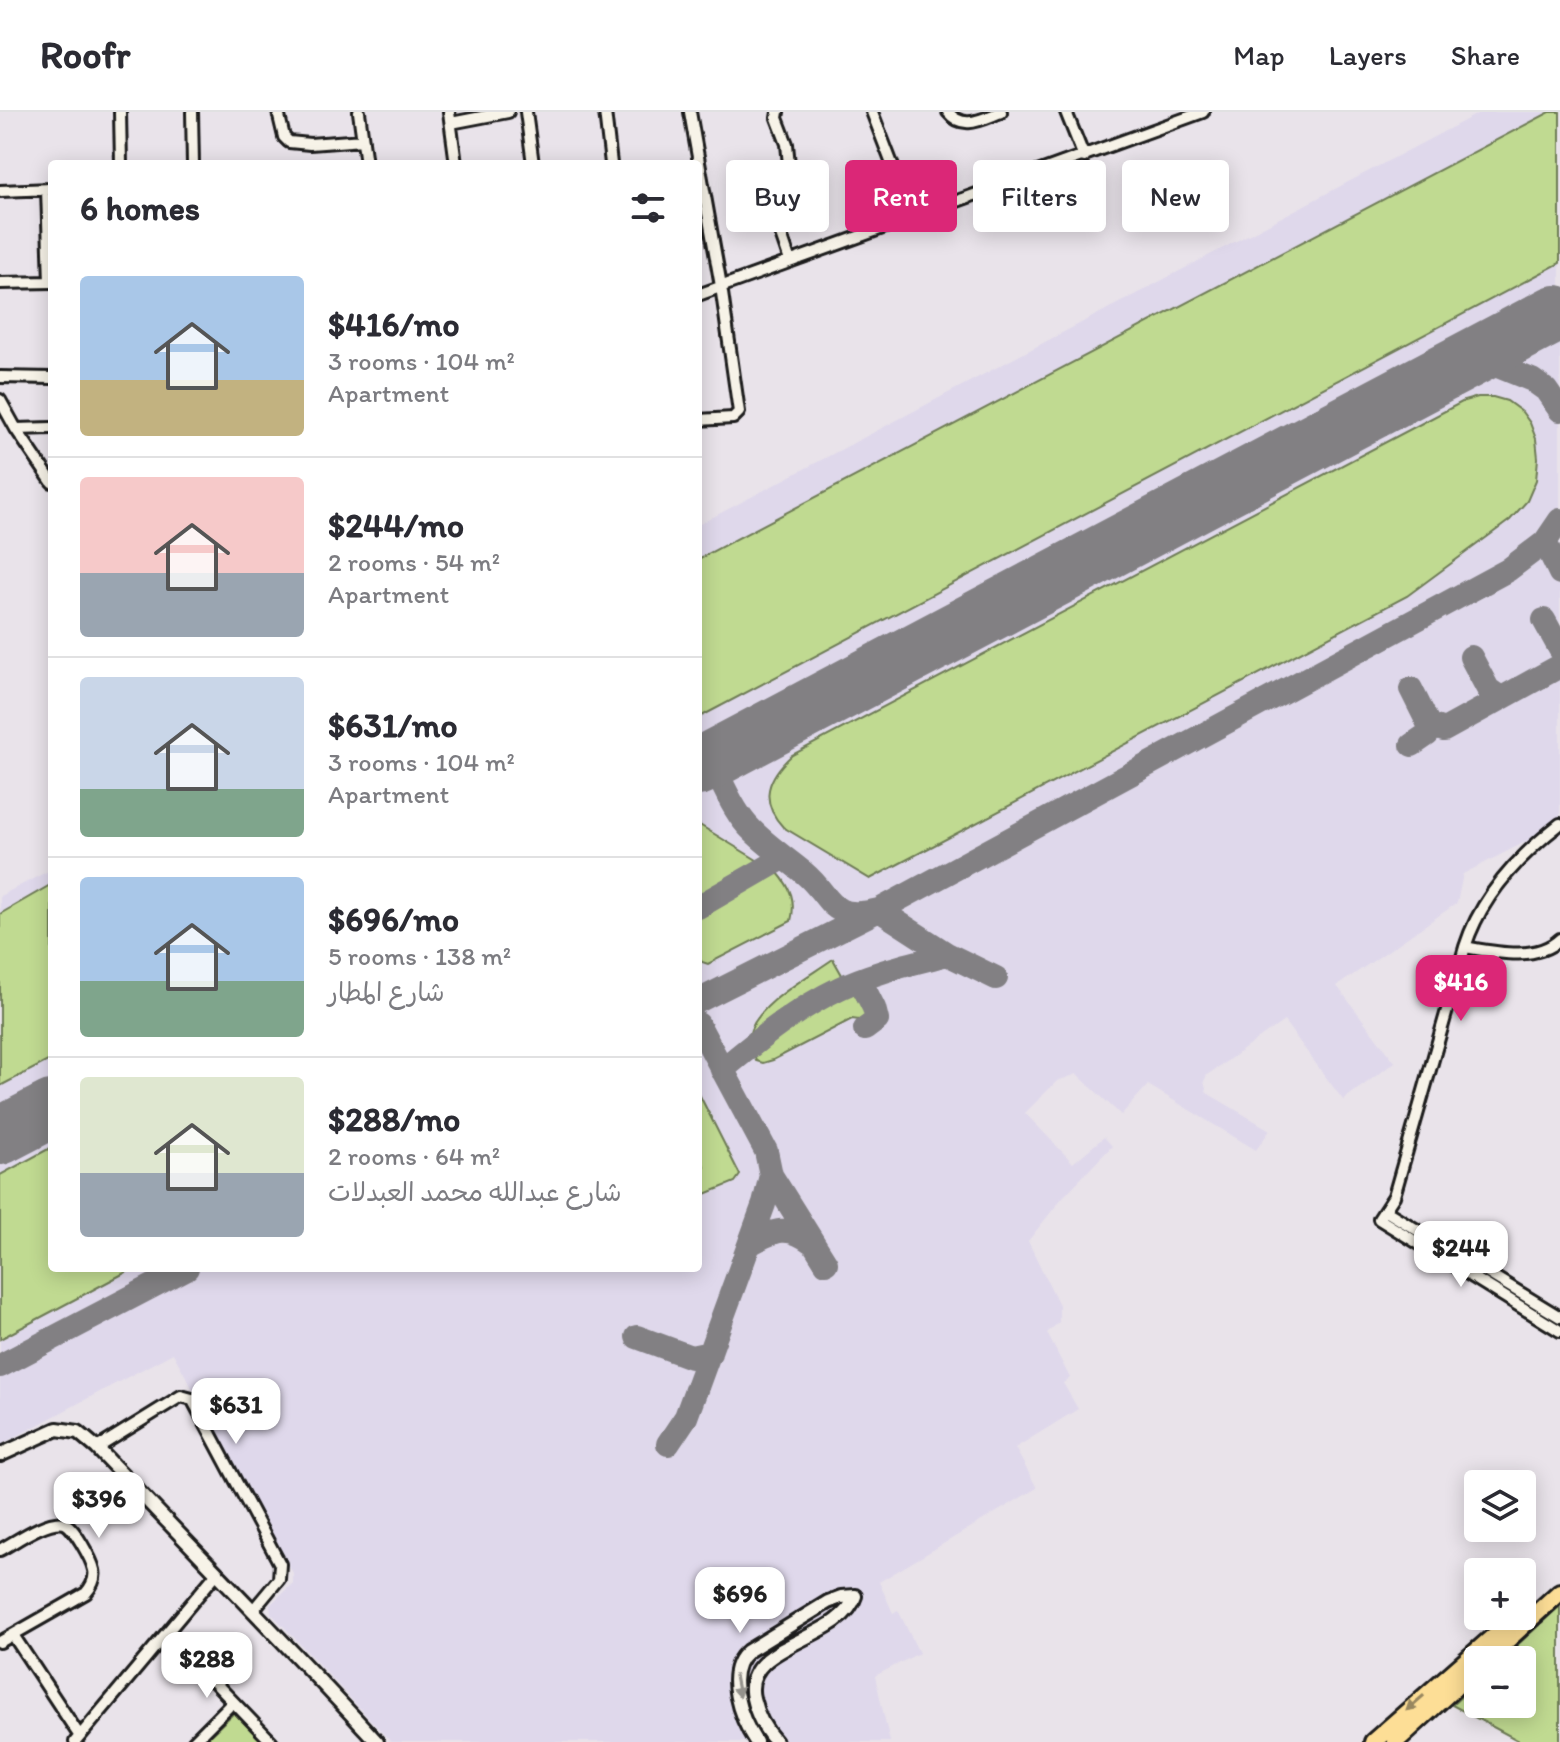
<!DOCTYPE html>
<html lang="en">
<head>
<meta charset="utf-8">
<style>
	body { margin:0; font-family:Itim,"Playpen Sans Arabic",sans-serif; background:#f2f2f3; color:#2b2b33; height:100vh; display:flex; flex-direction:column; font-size:30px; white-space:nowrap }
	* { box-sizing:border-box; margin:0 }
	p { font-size:26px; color:#7c7c81 }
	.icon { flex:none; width:44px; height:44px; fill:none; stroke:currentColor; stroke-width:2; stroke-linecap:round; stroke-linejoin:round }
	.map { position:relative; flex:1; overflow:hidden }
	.drawer { position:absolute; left:48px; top:48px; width:654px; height:1112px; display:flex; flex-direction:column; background:#fff; border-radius:8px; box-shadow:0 4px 20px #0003 }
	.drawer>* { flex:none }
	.guide { position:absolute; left:726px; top:48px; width:714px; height:72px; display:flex; gap:16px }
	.buttons { position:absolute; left:1464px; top:1358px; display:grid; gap:16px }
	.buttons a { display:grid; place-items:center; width:72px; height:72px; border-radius:8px; background:#fff; box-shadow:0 4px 20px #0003; font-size:40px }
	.price { position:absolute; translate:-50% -68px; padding:0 18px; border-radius:16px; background:#fff; color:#222; font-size:26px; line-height:52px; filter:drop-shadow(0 2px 4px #0008) }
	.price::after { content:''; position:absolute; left:50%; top:48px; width:24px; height:18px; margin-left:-12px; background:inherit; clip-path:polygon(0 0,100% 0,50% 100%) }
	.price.on { background:#db2777; color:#fff }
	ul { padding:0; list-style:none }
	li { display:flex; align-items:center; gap:24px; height:200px; padding:0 32px }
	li+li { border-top:2px solid #e1e1e2 }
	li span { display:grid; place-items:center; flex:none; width:224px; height:160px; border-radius:8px; color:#555 }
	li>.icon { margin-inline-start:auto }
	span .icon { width:96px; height:96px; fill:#fffc; stroke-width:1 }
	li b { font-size:34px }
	h2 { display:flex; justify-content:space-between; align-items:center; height:96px; padding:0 32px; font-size:34px }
	.tag { padding:0 28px; border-radius:8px; background:#fff; box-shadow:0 4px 20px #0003; font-size:28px; line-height:72px }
	.tag.on { background:#db2777; color:#fff }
	header { display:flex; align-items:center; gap:48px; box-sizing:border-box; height:112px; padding:0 40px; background:#fff; border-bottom:2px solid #e1e1e2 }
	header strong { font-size:38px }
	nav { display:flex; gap:44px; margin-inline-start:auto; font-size:28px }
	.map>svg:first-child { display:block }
	.built { fill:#dfd8eb }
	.green { fill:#c0da91; stroke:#6e7b56; stroke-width:2 }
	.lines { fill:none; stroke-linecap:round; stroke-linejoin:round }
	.taxiway { stroke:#828083; stroke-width:24 }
	.runway { stroke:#828083; stroke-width:58 }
	.minor-casing { stroke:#1c1c1c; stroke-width:16 }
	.tertiary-casing { stroke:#1c1c1c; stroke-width:18 }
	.primary-casing { stroke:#1c1c1c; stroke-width:22 }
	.minor { stroke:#f7f3e8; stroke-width:10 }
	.tertiary { stroke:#f7f3e8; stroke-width:12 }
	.primary { stroke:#fdde96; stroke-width:16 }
	.oneway { fill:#94928c }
	.oneway2 { fill:#98875f }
</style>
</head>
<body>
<header>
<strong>Roofr</strong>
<nav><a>Map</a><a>Layers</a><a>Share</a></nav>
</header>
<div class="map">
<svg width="1560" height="1630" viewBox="0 0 1560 1630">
	<rect width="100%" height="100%" fill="#e9e3ea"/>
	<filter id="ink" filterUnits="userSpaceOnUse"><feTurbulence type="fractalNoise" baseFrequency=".0125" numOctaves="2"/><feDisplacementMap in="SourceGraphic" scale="16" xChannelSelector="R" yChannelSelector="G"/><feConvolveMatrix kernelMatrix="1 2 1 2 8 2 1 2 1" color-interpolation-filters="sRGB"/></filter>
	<g filter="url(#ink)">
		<path class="built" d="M1481 0H1560V705L1533 726 1463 762 1457 791 1337 874 1395 950 1343 988 1284 909 1207 963 1204 969 1207 981 1270 1018 1256 1038 1148 973 1121 1003 1077 962 1057 969 1025 1001 1073 1051 1104 1025 1112 1034 1063 1085 1028 1129 1059 1193V1210L1047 1221 1070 1266 1063 1271 1078 1297 1015 1336 1037 1376 879 1470 893 1501 898 1498 919 1541 875 1564 890 1630H391L271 1501 270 1493 293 1471V1461L173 1241 0 1333V784L52 757V1156H698V413Z"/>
		<path class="green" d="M1550 0H1560V151L698 606V447Z
			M1478 285H1493L1507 289 1522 300 1530 311 1536 327 1538 346 1536 368 1527 389 1510 408 1407 484 870 767 783 715C758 688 768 665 792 643L1464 289Z
			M698 712 778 761C791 776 796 789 791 809L708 852 702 850 698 846Z
			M52 772V947L0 974V802Z
			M833 847 842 863 773 906 749 924C755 893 808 865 833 847Z
			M848 871 867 903 859 908 852 907 773 948 763 951 756 949 751 935C763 910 822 878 848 871Z
			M698 980 740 1063 735 1070 698 1085V1070L704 1055 698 1033Z
			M52 1035V1156H134L0 1227V1063Z
			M1560 1494V1630H1521L1452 1593 1478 1569V1592H1522V1548H1501Z
			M235 1600 263 1630H203Z"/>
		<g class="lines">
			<path class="taxiway" d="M1450 258 1495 253 1532 268 1546 278 1560 298
				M1545 430 1560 461
				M1544 508 1560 537
				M1471 545 1488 577 1501 586
				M1411 577 1429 613 1444 618 1560 554
				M1412 633 1428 622 1429 613
				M711 649C722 670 731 694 747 713 764 732 785 745 804 761 834 786 827 810 879 798L947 842 996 866
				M698 795 783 746
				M860 868 874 896 877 908 865 917
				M698 889 879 798 1508 458 1545 430 1560 408
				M722 958C759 927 796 897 840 876 874 860 911 852 947 842
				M771 1063 826 1151
				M750 1132C776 1117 788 1112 813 1131
				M637 1225 691 1245 710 1241
				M0 1254 187 1156
				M668 1332 686 1305 764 1092 771 1063 766 1039 698 912"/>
			<path class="runway" d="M698 655 1555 202
				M0 1024 52 997"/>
			<g class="minor-casing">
				<path id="minor" d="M120 0 121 52
					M192 0 193 52
					M278 0 284 25 289 30 310 32 363 28
					M359 0 366 52
					M449 0 456 52
					M526 0 533 52
					M605 0 611 52
					M690 0 721 174 739 300 733 306 698 308
					M778 0 777 6 787 32 789 53 768 73V84L790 149
					M872 0 912 104
					M948 0C963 19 982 7 1001 0
					M1066 0 1084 45
					M451 11 508 0
					M47 77 50 170
					M0 79 52 77
					M0 171 52 170
					M698 183 1203 0
					M0 265 52 266
					M0 288 16 317 52 316
					M16 317 52 370
					M1560 712C1519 744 1481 784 1465 835L1394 1084 1379 1107 1560 1219
					M1465 835C1494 840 1536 850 1560 827
					M1386 1099 1560 1205
					M97 1336 181 1284 192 1287 280 1452 279 1467 254 1497
					M0 1438C15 1430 47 1407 64 1411 73 1413 92 1448 94 1458 96 1467 92 1474 86 1481L0 1530
					M167 1521 272 1630
					M13 1523 79 1623
					M75 1630 216 1462
					M193 1630 233 1590"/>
			</g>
			<g class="tertiary-casing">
				<path id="tertiary" d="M0 1343 57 1317 78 1320 97 1336C190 1434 285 1530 377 1630
					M756 1630C741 1607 722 1560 748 1539L828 1490 841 1485 855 1484C842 1529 740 1531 753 1586 757 1604 764 1617 776 1630"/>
			</g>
			<g class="primary-casing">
				<path id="primary" d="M1485 1548 1560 1480
					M1373 1630 1517 1504
					M1395 1630 1478 1554"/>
			</g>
			<use href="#minor" class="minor"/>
			<use href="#tertiary" class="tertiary"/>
			<use href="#primary" class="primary"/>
		</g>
		<defs><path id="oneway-solid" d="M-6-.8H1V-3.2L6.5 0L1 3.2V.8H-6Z" transform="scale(2)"/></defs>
		<use class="oneway" href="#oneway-solid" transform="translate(737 1574) rotate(79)"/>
		<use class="oneway2" href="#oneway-solid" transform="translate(1415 1591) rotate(139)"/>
	</g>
</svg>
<div class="buttons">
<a><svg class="icon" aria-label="layers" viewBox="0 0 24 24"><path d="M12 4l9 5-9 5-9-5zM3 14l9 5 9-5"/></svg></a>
<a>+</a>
<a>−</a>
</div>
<b class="price on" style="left:1461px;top:911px">$416</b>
<b class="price" style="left:1461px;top:1177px">$244</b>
<b class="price" style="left:236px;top:1334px">$631</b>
<b class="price" style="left:99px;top:1428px">$396</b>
<b class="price" style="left:740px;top:1523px">$696</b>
<b class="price" style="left:207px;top:1588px">$288</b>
<div class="guide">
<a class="tag">Buy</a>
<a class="tag on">Rent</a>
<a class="tag">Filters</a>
<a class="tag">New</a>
</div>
<section class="drawer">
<h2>6 homes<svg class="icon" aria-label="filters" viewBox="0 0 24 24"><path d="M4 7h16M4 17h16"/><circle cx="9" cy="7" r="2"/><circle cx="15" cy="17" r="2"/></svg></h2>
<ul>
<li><span style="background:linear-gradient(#a9c7e8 65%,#c2b280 0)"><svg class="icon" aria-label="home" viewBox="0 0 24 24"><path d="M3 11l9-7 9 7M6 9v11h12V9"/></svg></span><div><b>$416/mo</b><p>3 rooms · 104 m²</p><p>Apartment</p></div></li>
<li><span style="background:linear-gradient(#f6c9c9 60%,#9aa5b1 0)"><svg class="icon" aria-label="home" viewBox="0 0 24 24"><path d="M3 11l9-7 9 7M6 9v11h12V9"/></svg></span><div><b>$244/mo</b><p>2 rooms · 54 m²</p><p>Apartment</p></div></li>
<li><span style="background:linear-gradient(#c9d6e8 70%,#7fa58c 0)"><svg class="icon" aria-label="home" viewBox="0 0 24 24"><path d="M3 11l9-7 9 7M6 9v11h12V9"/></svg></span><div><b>$631/mo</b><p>3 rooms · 104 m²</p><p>Apartment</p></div></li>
<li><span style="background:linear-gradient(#a9c7e8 65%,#7fa58c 0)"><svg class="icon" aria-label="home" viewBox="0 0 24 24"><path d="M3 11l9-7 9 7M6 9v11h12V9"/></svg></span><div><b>$696/mo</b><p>5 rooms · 138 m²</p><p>شارع المطار</p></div></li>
<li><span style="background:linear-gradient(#dfe7d0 60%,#9aa5b1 0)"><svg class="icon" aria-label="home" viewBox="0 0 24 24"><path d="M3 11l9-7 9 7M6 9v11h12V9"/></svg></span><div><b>$288/mo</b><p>2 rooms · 64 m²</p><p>شارع عبدالله محمد العبدلات</p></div></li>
</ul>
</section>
</div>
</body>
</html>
